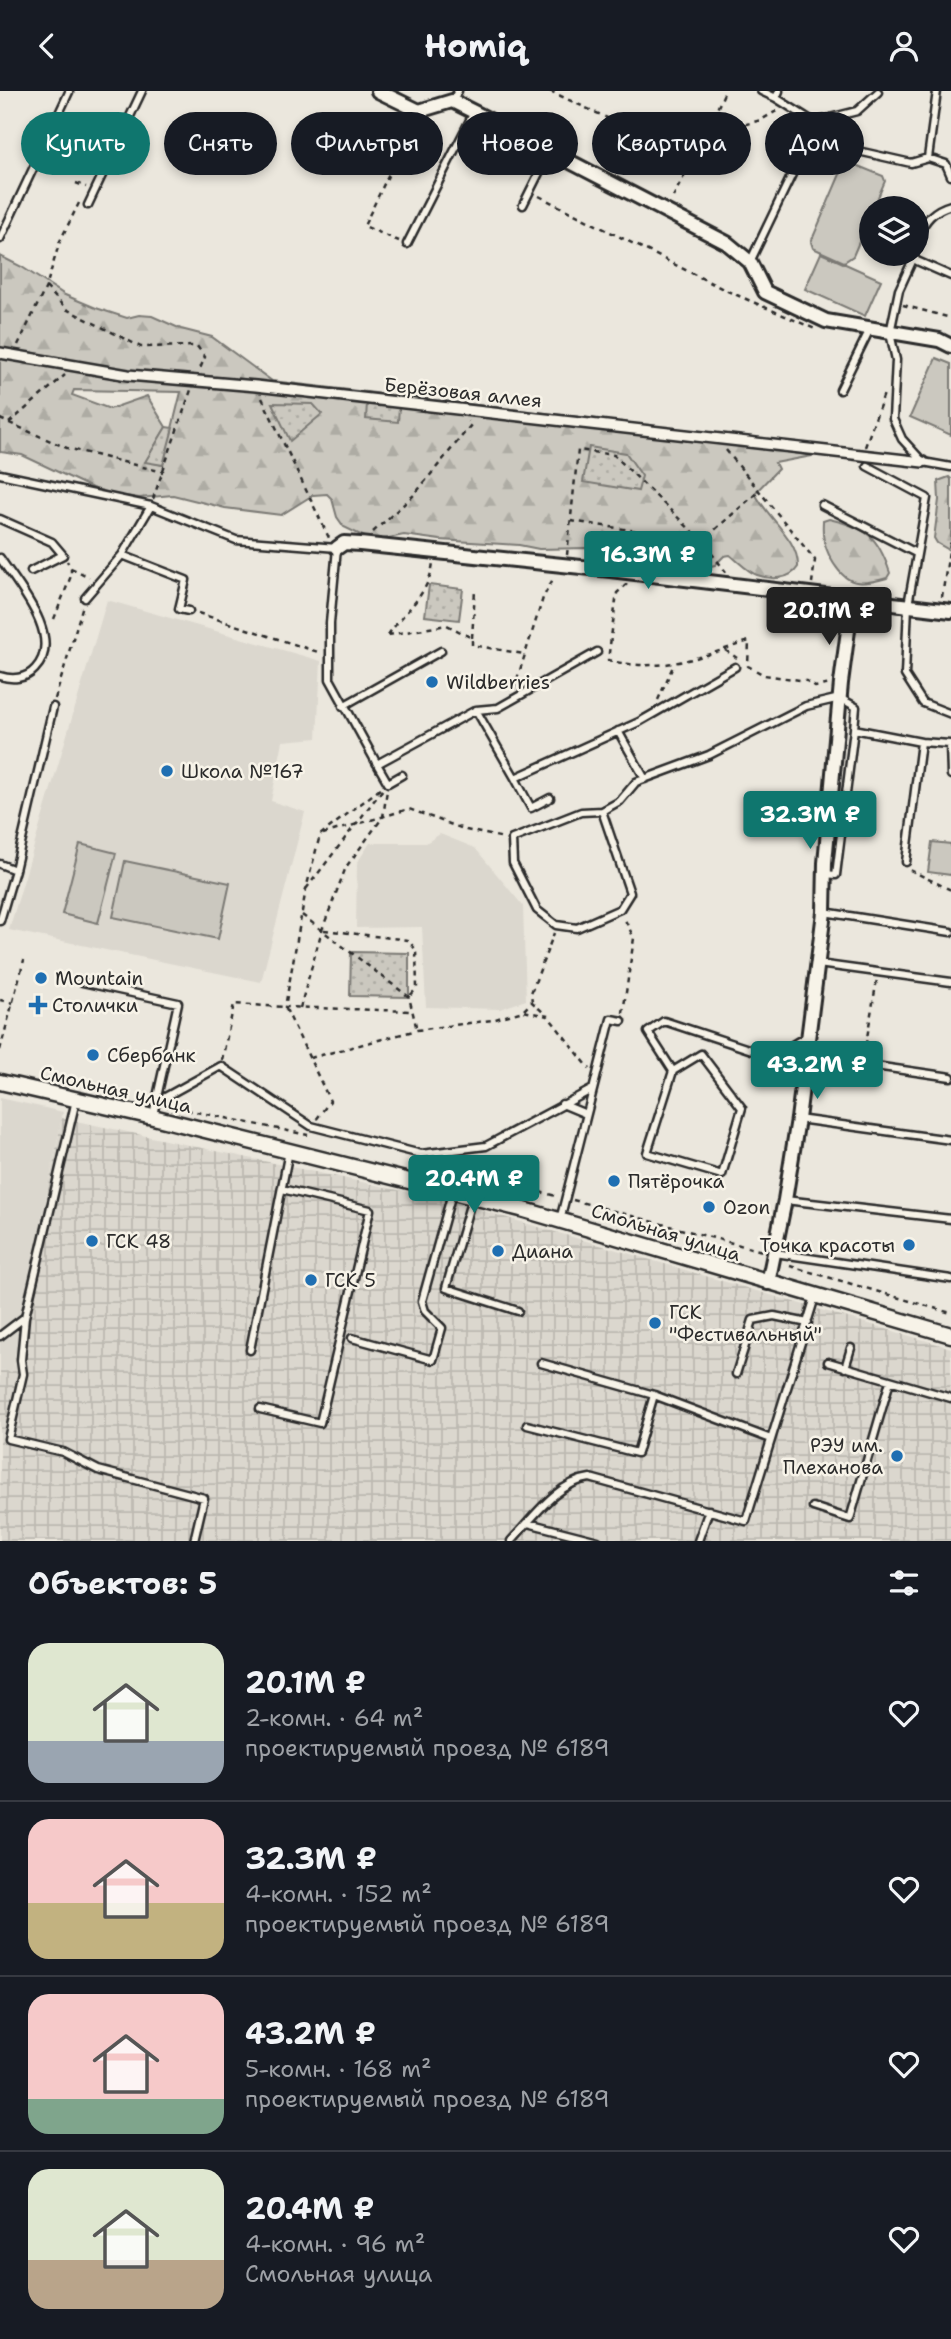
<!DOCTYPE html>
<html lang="ru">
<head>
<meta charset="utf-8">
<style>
	body { margin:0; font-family:"Shantell Sans",sans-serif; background:#20242c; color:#f1f3f6; height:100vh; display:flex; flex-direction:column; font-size:26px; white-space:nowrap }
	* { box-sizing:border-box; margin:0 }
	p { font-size:23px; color:#9ea1a6 }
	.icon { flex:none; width:38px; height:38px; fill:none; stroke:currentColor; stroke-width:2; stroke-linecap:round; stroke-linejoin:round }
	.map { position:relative; height:1450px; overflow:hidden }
	.side { display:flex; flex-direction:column; background:#171b24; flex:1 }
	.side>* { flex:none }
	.top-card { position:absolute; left:21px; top:21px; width:910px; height:63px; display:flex; gap:14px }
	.buttons { position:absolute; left:859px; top:105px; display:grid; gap:14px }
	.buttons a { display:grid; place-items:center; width:70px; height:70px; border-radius:50%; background:#171b24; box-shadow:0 4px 10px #0003; font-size:35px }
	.price { position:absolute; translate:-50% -60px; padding:0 16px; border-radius:7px; background:#0f766e; color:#fff; font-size:23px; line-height:46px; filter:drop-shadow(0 2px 4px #0008) }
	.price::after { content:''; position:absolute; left:50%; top:42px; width:21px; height:16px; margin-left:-10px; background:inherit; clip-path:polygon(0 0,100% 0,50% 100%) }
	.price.selected { background:#222; color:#fff }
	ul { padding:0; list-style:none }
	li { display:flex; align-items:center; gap:21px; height:175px; padding:0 28px }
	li+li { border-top:2px solid #363941 }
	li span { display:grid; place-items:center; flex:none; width:196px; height:140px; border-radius:21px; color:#555 }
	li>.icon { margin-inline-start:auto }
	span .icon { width:84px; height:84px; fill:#fffc; stroke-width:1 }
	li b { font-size:30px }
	h2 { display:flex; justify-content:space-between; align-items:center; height:84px; padding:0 28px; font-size:30px }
	.pill { padding:0 24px; border-radius:32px; background:#171b24; box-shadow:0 4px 10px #0003; font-size:24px; line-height:63px }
	.pill.selected { background:#0f766e; color:#fff }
	header { display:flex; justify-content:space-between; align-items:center; height:91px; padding:0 28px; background:#171b24; font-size:32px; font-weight:700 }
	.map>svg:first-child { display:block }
	.built { fill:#dbd7ce }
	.industrial { fill:url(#industrial-grid) }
	.forest { fill:url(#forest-firs); stroke:#7b7a75; stroke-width:2; fill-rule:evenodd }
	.park { fill:url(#park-dots); stroke:#7b7a75; stroke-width:2 }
	.pitch { fill:#cbc8bf; stroke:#7b7a75; stroke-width:2 }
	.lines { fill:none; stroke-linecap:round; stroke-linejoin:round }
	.service-casing { stroke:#2b2b2b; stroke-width:11 }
	.pedestrian-casing { stroke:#2b2b2b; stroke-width:14 }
	.minor-casing { stroke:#2b2b2b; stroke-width:18 }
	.tertiary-casing { stroke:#2b2b2b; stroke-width:19 }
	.path { stroke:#2b2b2b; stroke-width:2.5; stroke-dasharray:5 5; stroke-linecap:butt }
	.service { stroke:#f7f3e8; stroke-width:6 }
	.pedestrian { stroke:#f7f3e8; stroke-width:9 }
	.minor { stroke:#f7f3e8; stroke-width:12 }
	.tertiary { stroke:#f7f3e8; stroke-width:14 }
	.poi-dot { fill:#1f6fb2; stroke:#f7f3e8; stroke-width:2.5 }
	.labels { text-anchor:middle; stroke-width:5; stroke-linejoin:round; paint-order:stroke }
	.street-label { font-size:19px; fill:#2b2b2b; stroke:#f7f3e8 }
	.poi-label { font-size:19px; fill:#2b2b2b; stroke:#f7f3e8; text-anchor:start }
</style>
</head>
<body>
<header><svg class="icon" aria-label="back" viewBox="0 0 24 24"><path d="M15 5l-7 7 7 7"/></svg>Homiq<svg class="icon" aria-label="person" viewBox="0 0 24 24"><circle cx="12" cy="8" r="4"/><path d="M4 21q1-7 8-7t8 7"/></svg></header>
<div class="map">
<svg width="951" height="1450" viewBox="0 0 951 1450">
	<defs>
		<pattern id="industrial-grid" width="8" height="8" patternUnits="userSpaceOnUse" patternTransform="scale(1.75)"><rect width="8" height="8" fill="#dbd7ce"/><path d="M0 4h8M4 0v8" fill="none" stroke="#bcb9b1"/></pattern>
		<pattern id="forest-firs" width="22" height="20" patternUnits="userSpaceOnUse" patternTransform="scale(1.75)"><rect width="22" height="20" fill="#cbc8bf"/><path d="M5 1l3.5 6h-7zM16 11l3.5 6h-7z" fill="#aeaca4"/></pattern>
		<pattern id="park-dots" width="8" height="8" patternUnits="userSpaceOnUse" patternTransform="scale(1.75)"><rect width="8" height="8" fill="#cbc8bf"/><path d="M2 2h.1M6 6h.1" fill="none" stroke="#aeaca4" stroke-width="1.8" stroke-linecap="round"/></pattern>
	</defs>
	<rect width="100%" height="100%" fill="#ebe7dd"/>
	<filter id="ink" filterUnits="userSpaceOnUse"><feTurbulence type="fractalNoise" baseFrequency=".0143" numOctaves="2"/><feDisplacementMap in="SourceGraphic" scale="14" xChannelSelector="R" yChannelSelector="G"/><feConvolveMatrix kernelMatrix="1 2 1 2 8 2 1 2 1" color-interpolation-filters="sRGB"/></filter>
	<g filter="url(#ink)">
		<path class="built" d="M107 509 321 570 317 647 283 650 271 710 305 721 261 891 9 839Z
			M440 743 475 757 523 815 526 909 500 918 426 916 422 836 356 837 357 772 370 752H426Z
			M0 1007 63 1021 12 1281 0 1279Z"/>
		<path class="industrial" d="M62 1027 450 1110 951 1257V1450H0V1279L12 1281Z"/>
		<path class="forest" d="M0 165 22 176 65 204 96 217 127 227 139 224 152 225 181 238 212 246 272 290 597 328 812 365 775 372 778 378 755 402C766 426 799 448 798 476 790 489 771 489 757 484 748 481 738 470 730 464L724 465 715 474 689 480 633 471 607 463 599 458 586 457 539 458 519 454 440 449 404 444 373 450 344 436 337 426 332 408 327 403 313 404 281 424 225 417 173 404 139 407 113 403 92 397 22 364 0 361ZM74 299 181 301 163 374 146 370 166 336 147 305 110 318 72 304Z
			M949 386 951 388V460L937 452 934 447 939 409 938 390Z
			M829 428C867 437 878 445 890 482L887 487C859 495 846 495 831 468 824 454 822 446 823 430Z"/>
		<path class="park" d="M272 312 313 313 322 323 290 350Z
			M367 312 399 315 398 331 366 328Z
			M166 336 173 337 163 374 145 371Z
			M589 356 626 362 642 385 638 400 583 391Z
			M429 494 463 498 459 529 425 525Z
			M351 861 409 862V906L350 905Z"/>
		<path class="pitch" d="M848 71 883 85 885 90 853 165 844 171 813 157 811 151 843 76Z
			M821 162 881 189 865 225 805 198Z
			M936 267 951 273V344L910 326Z
			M932 751 951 753V784L928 781Z
			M80 753 116 762 98 832 62 823Z
			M125 770 230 792 218 848 113 826Z"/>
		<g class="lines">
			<g class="service-casing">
				<path id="service" d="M761 0 776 7
					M937 0 928 67 946 73 951 85
					M452 10 458 0
					M814 31 857 20 878 1
					M858 60 911 72 928 67
					M88 114 142 0
					M523 114 550 60
					M917 146C925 129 933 119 951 114
					M0 148 69 1
					M407 153 474 21
					M913 165 917 170 951 185
					M914 166 899 199 890 242 896 269 893 328 902 348 923 371 951 376
					M750 171 807 52 814 31 776 7 779 0
					M840 299 870 238
					M867 375 927 407 908 514 905 584 923 612 951 623
					M0 383 151 415 236 449 337 457 330 532V588L377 673 476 619 515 687 639 631 735 576
					M822 414 916 462
					M0 428 52 451 63 464 31 480
					M122 464 186 489 179 518 189 520
					M0 467C17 493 65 547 35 578 26 588 12 589 0 585
					M85 507 122 464 151 415
					M343 615 441 560
					M476 619 498 617 597 561
					M618 640 645 688
					M921 651 950 653 951 684
					M377 673 388 692 402 684
					M515 687 531 717 550 707
					M602 720 581 721 512 748 513 772 537 819 556 834 577 837 620 818 630 802 602 720 620 710 636 691 709 664 806 615 840 607 856 616 854 638 921 651 906 771
					M0 773 15 779
					M825 783 836 784 854 638
					M824 821 951 841
					M0 830 15 779 53 616
					M818 873 951 891
					M82 891 178 912 153 1024
					M806 965 951 986
					M673 980 701 963 742 1017 722 1084 647 1062 673 980 648 941 664 930 773 966 807 945
					M156 1011 221 975 311 1035 421 1063 486 1055 591 999
					M562 1013 586 1023
					M798 1028 951 1049
					M472 1107 446 1197 518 1220
					M785 1109 951 1128
					M560 1129 611 928 622 930
					M775 1162 951 1188
					M25 1226 21 1269 23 1283 8 1348 63 1361 98 1379 204 1407 194 1450
					M0 1245 25 1226 76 1009
					M352 1247 433 1269 442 1237 425 1220 422 1210 452 1102
					M250 1259 289 1060
					M828 1271 951 1307
					M541 1272 654 1304 771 1348
					M845 1277 851 1257
					M736 1283 753 1229 774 1225 808 1232
					M260 1318 320 1332 370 1119 282 1098
					M527 1334 637 1362 654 1304
					M813 1416 850 1428 890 1290
					M528 1432 598 1450
					M511 1450C533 1427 557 1391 590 1387L746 1430 815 1206
					M698 1450 709 1419"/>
			</g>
			<g class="pedestrian-casing">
				<path id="pedestrian" d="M0 262 128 284 256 295 923 371"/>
			</g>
			<g class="minor-casing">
				<path id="minor" d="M378 0 419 20 452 10 474 21 727 152 750 171 765 201 826 230 939 249 951 255
					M337 457 344 452 360 453 610 479 951 520
					M768 1192 785 1109 798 1028 824 821 825 772 841 592 852 509"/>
			</g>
			<g class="tertiary-casing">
				<path id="tertiary" d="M0 991 153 1026 521 1118 951 1244"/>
			</g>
			<path class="path" d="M550 0 667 55 761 29 780 18
				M691 24 711 33
				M105 32 115 35
				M818 42 850 57
				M91 62 102 65
				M76 92 86 96
				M539 105 723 198 815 238
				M673 106 706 43 725 0
				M399 150 364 135 414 30
				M46 196 66 218 141 256 197 255 205 266 199 280
				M903 214 951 227
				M18 254 46 196 60 150 79 112
				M262 307 329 447
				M0 328 67 357 163 381
				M9 332 65 284
				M865 356 885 300
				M726 359 815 469 812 492
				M153 408 191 299
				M571 430 702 450 759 400
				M373 441 414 404 471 334 468 330
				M567 464 578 359 614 364 702 450 726 481
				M71 477 89 486
				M627 493 617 502 608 569C659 583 701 566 749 550L748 575 764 584 807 590 815 596 831 593
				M942 506 951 447
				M198 522 321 562
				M54 528 71 485V477L67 470
				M388 544 447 534 472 547V554L524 563
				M388 544C405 519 430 503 433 471
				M472 547 475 499
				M725 559 737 567
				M514 598 543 507 554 486
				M55 608 83 514
				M658 609 674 573
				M380 698 320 744 306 798 285 916 411 920
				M323 743 409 718 466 739 504 747
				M910 779 951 799
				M306 798 383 698
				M302 824 409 906 417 939
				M324 839 408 849 416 859 417 897 409 906
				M0 909 13 912
				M532 911 531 902 554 842
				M300 917 322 839 346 776 383 726 387 699
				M524 919 532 911 545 923
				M623 922 634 847 624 827
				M0 959 24 869
				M864 964 877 888
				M310 967 417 939 492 929 523 920 548 925 590 978
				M222 969 234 913 285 916 330 1010 316 1029
				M167 1015 308 1044
				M423 1072 556 1105
				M573 1109 762 1160
				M790 1175 951 1222"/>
			<use href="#service" class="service"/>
			<use href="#pedestrian" class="pedestrian"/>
			<use href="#minor" class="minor"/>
			<use href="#tertiary" class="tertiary"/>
		</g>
	</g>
	<g class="poi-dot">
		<circle cx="432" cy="591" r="7"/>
		<circle cx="167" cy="680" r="7"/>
		<circle cx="41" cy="887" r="7"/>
		<path d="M34.5 903.5h7v7h7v7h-7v7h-7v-7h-7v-7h7z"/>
		<circle cx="93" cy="964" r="7"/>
		<circle cx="614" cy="1090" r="7"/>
		<circle cx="709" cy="1116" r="7"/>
		<circle cx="92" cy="1150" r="7"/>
		<circle cx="909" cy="1154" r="7"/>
		<circle cx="498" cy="1160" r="7"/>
		<circle cx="311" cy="1189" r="7"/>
		<circle cx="655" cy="1232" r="7"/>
		<circle cx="897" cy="1365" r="7"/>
	</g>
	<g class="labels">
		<g class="street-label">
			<text transform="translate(463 301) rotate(6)" y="7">Берёзовая аллея</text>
			<text transform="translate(116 998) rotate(13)" y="7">Смольная улица</text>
			<text transform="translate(666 1141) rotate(17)" y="7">Смольная улица</text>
		</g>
		<g class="poi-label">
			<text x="446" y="598">Wildberries</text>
			<text x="181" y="687">Школа №167</text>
			<text x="55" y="894">Mountain</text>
			<text x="52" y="921">Столички</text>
			<text x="107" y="971">Сбербанк</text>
			<text x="628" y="1097">Пятёрочка</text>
			<text x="723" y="1123">Ozon</text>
			<text x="106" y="1157">ГСК 48</text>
			<text x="895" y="1161" text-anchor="end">Точка красоты</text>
			<text x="512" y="1167">Диана</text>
			<text x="325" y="1196">ГСК 5</text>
			<text x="669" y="1228">ГСК<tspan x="669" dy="22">"Фестивальный"</tspan></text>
			<text x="883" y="1361" text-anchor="end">РЭУ им.<tspan x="883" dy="22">Плеханова</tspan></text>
		</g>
	</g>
</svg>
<div class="buttons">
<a><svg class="icon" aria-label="layers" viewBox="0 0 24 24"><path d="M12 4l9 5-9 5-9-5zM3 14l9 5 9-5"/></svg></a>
</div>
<b class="price" style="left:648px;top:500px">16.3M ₽</b>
<b class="price selected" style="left:829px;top:556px">20.1M ₽</b>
<b class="price" style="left:810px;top:760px">32.3M ₽</b>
<b class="price" style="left:817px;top:1010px">43.2M ₽</b>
<b class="price" style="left:474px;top:1124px">20.4M ₽</b>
<div class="top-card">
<a class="pill selected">Купить</a>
<a class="pill">Снять</a>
<a class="pill">Фильтры</a>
<a class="pill">Новое</a>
<a class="pill">Квартира</a>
<a class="pill">Дом</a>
</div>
</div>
<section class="side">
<h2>Объектов: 5<svg class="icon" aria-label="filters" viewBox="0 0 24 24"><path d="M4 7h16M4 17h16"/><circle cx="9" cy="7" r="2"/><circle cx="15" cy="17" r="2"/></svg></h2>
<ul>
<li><span style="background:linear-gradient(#dfe7d0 70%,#9aa5b1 0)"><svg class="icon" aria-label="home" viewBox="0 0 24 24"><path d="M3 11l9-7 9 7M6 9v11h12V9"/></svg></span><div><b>20.1M ₽</b><p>2-комн. · 64 m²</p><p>проектируемый проезд № 6189</p></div><svg class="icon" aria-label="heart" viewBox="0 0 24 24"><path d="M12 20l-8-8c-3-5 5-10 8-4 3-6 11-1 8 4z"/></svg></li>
<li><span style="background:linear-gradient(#f6c9c9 60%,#c2b280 0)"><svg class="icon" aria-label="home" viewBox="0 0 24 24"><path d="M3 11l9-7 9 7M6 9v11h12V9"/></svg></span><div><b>32.3M ₽</b><p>4-комн. · 152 m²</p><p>проектируемый проезд № 6189</p></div><svg class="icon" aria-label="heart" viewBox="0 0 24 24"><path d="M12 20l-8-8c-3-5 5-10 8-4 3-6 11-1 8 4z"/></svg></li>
<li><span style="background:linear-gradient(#f6c9c9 75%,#7fa58c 0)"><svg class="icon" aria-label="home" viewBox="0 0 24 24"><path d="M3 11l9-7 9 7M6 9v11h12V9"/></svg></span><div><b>43.2M ₽</b><p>5-комн. · 168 m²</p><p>проектируемый проезд № 6189</p></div><svg class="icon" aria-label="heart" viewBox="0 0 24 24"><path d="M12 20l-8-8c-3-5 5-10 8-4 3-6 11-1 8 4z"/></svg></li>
<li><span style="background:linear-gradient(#dfe7d0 65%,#b9a48a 0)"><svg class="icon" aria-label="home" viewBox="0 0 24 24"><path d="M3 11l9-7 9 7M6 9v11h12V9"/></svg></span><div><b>20.4M ₽</b><p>4-комн. · 96 m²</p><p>Смольная улица</p></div><svg class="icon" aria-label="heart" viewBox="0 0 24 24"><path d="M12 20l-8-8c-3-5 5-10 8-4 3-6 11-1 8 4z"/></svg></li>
</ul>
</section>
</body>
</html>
